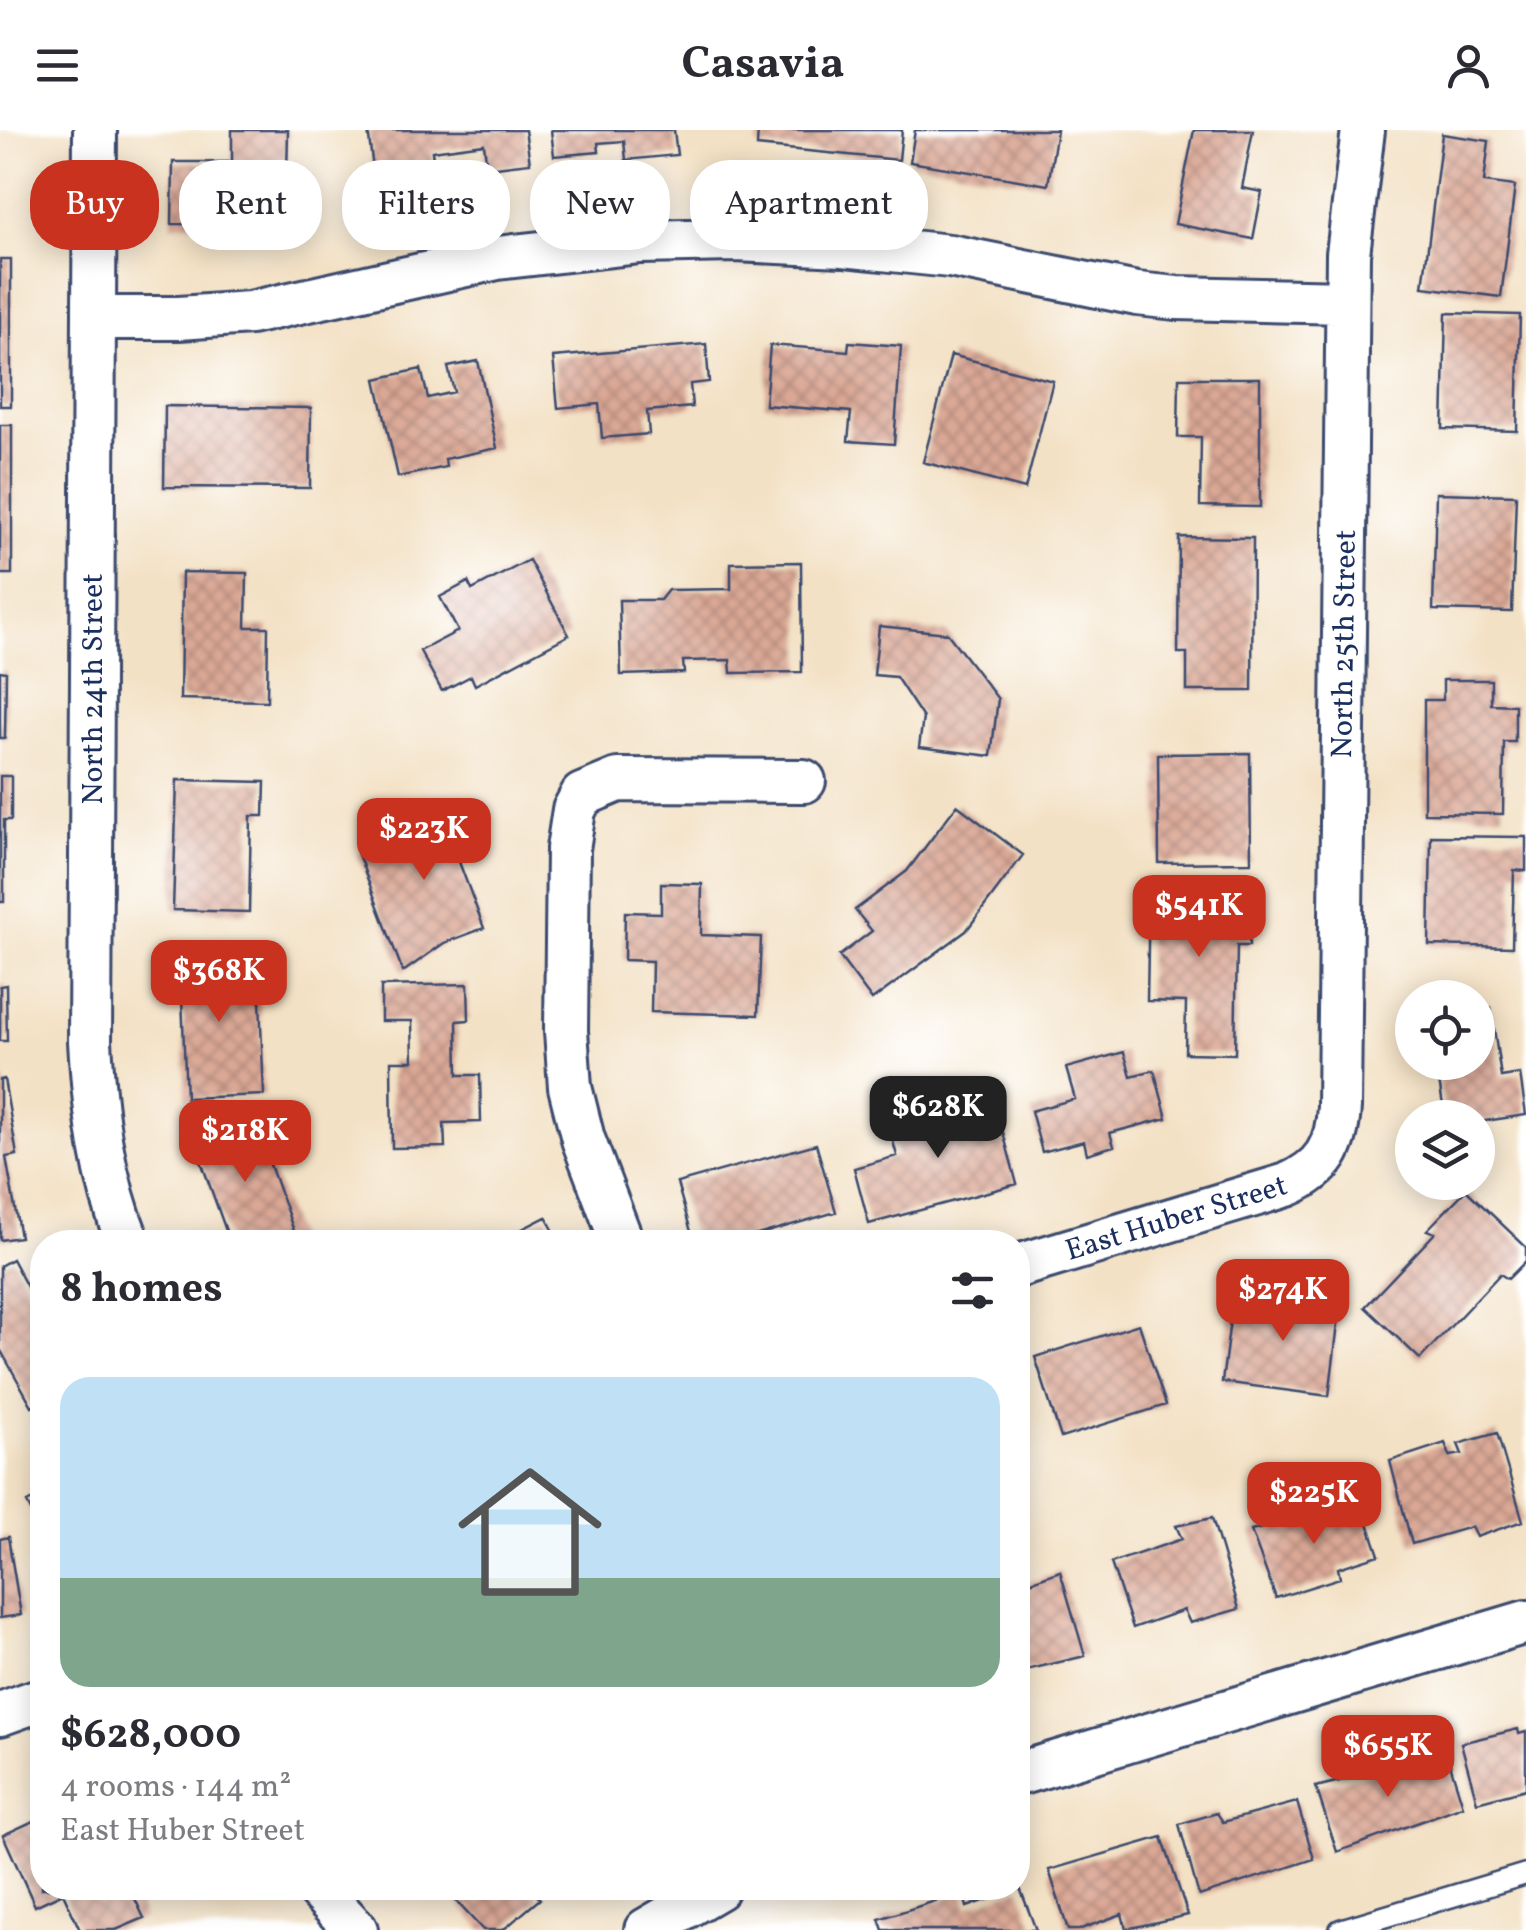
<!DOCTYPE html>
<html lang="en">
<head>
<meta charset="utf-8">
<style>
	body { margin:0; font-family:Vollkorn,serif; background:#f2f2f3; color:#2b2b33; height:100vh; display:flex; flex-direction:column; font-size:38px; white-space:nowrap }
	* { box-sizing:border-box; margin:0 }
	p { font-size:32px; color:#7c7c81 }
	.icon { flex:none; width:55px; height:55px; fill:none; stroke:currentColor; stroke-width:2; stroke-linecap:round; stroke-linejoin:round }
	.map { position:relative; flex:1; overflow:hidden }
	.sheet { position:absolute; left:30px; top:1100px; width:1000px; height:670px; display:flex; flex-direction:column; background:#fff; border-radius:40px; box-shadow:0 5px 25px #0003 }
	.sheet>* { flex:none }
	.banner { position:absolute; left:30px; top:30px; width:1000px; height:90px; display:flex; gap:20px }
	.tools { position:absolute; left:1395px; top:850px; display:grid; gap:20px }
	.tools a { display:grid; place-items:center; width:100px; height:100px; border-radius:50%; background:#fff; box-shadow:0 5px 25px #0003; font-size:50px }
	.price { position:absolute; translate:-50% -85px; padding:0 22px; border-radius:20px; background:#c8321e; color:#fff; font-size:32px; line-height:65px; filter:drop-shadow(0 2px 5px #0008) }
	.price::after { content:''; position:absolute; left:50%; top:60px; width:30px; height:22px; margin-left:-15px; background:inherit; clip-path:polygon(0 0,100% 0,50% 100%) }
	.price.on { background:#222; color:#fff }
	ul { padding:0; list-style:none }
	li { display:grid; align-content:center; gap:20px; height:530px; padding:0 30px }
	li+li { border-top:2px solid #e1e1e2 }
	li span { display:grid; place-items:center; height:310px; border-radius:30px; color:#555 }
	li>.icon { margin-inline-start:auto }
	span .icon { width:180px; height:180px; fill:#fffc; stroke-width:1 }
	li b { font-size:42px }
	h2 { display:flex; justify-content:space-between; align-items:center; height:120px; padding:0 30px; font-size:42px }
	.tag { padding:0 35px; border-radius:40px; background:#fff; box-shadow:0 5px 25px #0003; font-size:35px; line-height:90px }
	.tag.on { background:#c8321e; color:#fff }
	header { display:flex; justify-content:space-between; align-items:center; height:130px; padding:0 30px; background:#fff; font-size:45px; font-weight:700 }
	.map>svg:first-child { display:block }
	.building { fill:url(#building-cross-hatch) }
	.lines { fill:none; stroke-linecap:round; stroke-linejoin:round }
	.service-casing { stroke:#3b4a6d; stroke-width:25 }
	.minor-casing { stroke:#3b4a6d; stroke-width:48 }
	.service { stroke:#fff; stroke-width:20 }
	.minor { stroke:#fff; stroke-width:42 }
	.labels { text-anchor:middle; stroke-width:8; stroke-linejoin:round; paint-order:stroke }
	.street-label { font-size:30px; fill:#1b2f5e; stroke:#fff }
</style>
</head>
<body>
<header><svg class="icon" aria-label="menu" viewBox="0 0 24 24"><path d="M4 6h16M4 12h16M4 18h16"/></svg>Casavia<svg class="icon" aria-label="person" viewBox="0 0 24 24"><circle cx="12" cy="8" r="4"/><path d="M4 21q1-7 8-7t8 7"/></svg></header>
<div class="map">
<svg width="1526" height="1800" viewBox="0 0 1526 1800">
	<defs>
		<pattern id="building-cross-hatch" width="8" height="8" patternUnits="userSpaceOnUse" patternTransform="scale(2.5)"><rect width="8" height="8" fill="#dba895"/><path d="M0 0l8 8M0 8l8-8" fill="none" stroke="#b1897d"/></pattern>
	</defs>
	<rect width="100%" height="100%" fill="#fff"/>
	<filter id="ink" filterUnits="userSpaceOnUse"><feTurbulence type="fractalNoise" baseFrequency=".01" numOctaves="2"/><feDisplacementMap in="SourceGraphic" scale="20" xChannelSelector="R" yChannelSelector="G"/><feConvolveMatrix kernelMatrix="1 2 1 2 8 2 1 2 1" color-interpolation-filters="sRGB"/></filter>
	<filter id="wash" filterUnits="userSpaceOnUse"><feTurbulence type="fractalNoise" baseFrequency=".0048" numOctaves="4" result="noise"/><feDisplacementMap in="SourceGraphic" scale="40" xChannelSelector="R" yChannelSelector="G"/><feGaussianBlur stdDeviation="2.25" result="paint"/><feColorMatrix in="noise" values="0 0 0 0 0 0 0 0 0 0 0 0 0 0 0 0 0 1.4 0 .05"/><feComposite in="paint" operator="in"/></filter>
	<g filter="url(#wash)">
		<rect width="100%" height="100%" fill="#f3e1c5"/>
		<g id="blocks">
			<path class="building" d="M232 0H288L286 95 172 94 173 32H232Z
				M368 0H525L530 33 487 38 484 14 432 21 436 54 376 62Z
				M551 0H674L677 25 626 30 624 11 598 13 599 22 554 26Z
				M758 0H902L899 30 757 16Z
				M915 0H1057L1048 55 910 32Z
				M1194 0H1253L1242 58 1262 62 1253 109 1175 94Z
				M1442 4 1489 11 1484 52 1515 56 1501 167 1423 157Z
				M0 129H11V276H0Z
				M1446 183 1520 185 1517 301 1443 299Z
				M849 212 901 216 894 314 848 311 851 282 765 275 770 215 848 221Z
				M706 214 709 252 690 254 692 277 647 281 649 304 602 308 599 274 558 278 553 227Z
				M951 225 1053 251 1025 359 923 332Z
				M478 231 497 318 445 329 446 337 398 347 376 249 421 239 428 268 454 262 448 237Z
				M1179 248H1260V377L1200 376 1201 307H1178Z
				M165 276 311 278 310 358 164 357Z
				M0 295H12V444H0Z
				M1436 363 1516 365 1512 482 1433 480Z
				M1179 407 1253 408 1252 561H1187V523H1178Z
				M529 430 569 505 475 555 471 546 442 561 420 521 458 501 440 467 468 452 472 460Z
				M801 432 802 542 731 543 730 530 683 531 684 543 621 545 619 470H660L668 460 731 459V433Z
				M182 442 247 443 246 497H268L267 571 180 569Z
				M879 496 947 503 998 569 991 626 919 617 923 588 896 547 874 545Z
				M0 541 6 542 5 608H0Z
				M1443 550H1491V574L1515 575V612H1504L1503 684 1424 683V570H1443Z
				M1250 623 1251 732 1159 733 1158 624Z
				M0 646H11V690H4V772H0Z
				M177 650 265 652 264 686H251L249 782 173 780Z
				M456 669 477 725 459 732 484 798 444 813 403 842 358 724 402 707 396 692Z
				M957 675 1023 725 966 801 872 870 839 826 872 801 855 780 907 741Z
				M1431 706 1526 707V741L1514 740 1512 817 1429 815Z
				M661 753 702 754 701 805 761 807 758 885 651 882 652 831 624 830 625 782 661 783Z
				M1149 759 1250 760 1249 816H1237L1235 924 1185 923 1186 872 1147 871Z
				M240 814 242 866 260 871 264 965 186 968 180 816Z
				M468 854 469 890 457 891 458 945H480L481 992 444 993 445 1017 392 1018 391 931H413L412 891H381V856Z
				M6 855 7 911H0V856Z
				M1491 878 1501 947 1520 944 1526 985 1478 992V988H1445L1436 932H1478V880Z
				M1124 922 1131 946 1154 940 1167 988 1110 1003 1114 1016 1087 1024 1084 1011 1042 1022 1031 981 1075 969 1066 938Z
				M4 949 17 1025 6 1027 20 1107 0 1110V950Z
				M993 965 1017 1054 869 1094 854 1038 897 1026 888 993Z
				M253 988 298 1112H230L193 1009Z
				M816 1014 836 1082 743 1109 744 1112H694L677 1053Z
				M1466 1060 1526 1117V1131L1508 1149 1500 1144 1420 1229 1365 1177 1435 1103 1427 1100Z
				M546 1087 560 1112H497Z
				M12 1129 42 1185V1270L32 1276 0 1219V1136Z
				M1288 1164 1341 1170 1329 1266 1222 1252 1233 1167 1283 1173Z
				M1139 1194 1166 1275 1061 1308 1035 1227Z
				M1497 1303 1523 1391 1476 1407 1471 1397 1412 1414 1390 1331 1445 1313 1450 1326 1462 1324 1458 1314Z
				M42 1365V1402L27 1373Z
				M1360 1370 1379 1425 1338 1438 1340 1448 1276 1468 1251 1401Z
				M1212 1388 1239 1479 1190 1493 1184 1480 1133 1498 1111 1433 1182 1409 1176 1396Z
				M8 1407 21 1485 0 1488V1409Z
				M1023 1436 1027 1453 1060 1441 1085 1526 1018 1542V1438Z
				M1518 1599 1519 1604 1526 1602V1659L1477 1672 1461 1613Z
				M1447 1624 1463 1676 1337 1722 1316 1657Z
				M1297 1672 1314 1729 1199 1766 1179 1694 1217 1683 1223 1692Z
				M42 1687V1758H130L144 1788 116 1800H80L63 1763 35 1776 3 1705Z
				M1162 1707 1188 1785 1126 1799 1122 1784 1078 1800H1068L1049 1740Z
				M444 1758H530L540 1769 503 1800H483Z
				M1020 1758 1036 1800H883L879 1789 963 1762 967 1777Z"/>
		</g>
	</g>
	<g filter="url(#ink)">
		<use href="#blocks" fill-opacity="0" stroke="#3b4a6d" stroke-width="2.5"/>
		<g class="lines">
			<g class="service-casing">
				<path id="service" d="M1340 1800 1526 1744"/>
			</g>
			<g class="minor-casing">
				<path id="minor" d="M95 0 90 911C94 980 102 1048 128 1112
					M95 188H179L250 183 497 128 640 112 735 110 843 115 950 126 1137 164 1176 168 1347 172
					M622 1112 583 1009 570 957 566 901 568 719 574 680 582 665 618 650 804 651
					M1018 1136 1287 1055C1324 1039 1337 1017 1339 977L1348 124 1363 0
					M0 1584 42 1569
					M1018 1644 1526 1492
					M317 1758 356 1800
					M646 1800 718 1758"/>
			</g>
			<use href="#service" class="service"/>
			<use href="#minor" class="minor"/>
		</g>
	</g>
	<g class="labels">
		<g class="street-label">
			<text transform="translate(1343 514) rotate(-89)" y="10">North 25th Street</text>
			<text transform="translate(92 559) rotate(-90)" y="10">North 24th Street</text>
			<text transform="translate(1176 1087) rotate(-17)" y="10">East Huber Street</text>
		</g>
	</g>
</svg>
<div class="tools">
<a><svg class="icon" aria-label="locate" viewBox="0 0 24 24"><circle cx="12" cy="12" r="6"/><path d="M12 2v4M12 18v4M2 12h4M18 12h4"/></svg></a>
<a><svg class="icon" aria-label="layers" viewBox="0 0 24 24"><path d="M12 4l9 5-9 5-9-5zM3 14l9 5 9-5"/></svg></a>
</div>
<b class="price" style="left:424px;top:753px">$223K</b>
<b class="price" style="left:1199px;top:830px">$541K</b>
<b class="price" style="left:219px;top:895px">$368K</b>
<b class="price on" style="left:938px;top:1031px">$628K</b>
<b class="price" style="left:245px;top:1055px">$218K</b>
<b class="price" style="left:1283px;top:1214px">$274K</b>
<b class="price" style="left:1314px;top:1417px">$225K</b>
<b class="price" style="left:1388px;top:1670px">$655K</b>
<div class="banner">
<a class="tag on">Buy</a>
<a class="tag">Rent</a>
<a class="tag">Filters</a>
<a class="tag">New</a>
<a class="tag">Apartment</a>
</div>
<section class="sheet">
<h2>8 homes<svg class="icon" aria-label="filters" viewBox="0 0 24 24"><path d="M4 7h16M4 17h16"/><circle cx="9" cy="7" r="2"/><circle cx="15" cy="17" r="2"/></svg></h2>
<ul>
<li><span style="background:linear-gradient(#bfe0f5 65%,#7fa58c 0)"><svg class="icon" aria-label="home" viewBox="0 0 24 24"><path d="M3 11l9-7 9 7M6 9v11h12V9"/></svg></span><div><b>$628,000</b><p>4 rooms · 144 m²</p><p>East Huber Street</p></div></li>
</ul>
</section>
</div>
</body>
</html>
